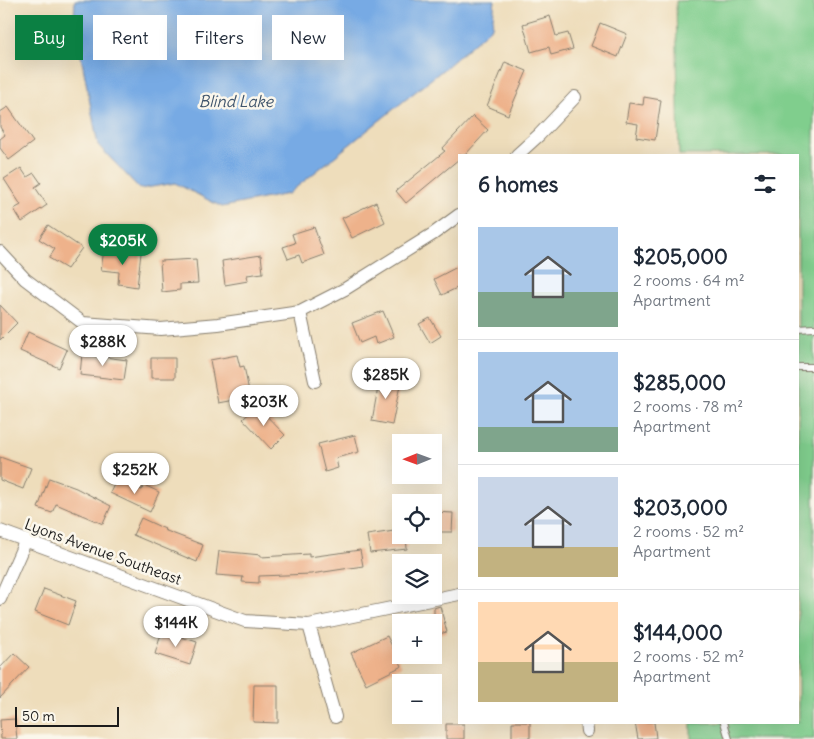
<!DOCTYPE html>
<html lang="en">
<head>
<meta charset="utf-8">
<style>
	body { margin:0; font-family:Delius,sans-serif; background:#f6f6f7; color:#1f2937; height:100vh; display:flex; flex-direction:column; font-size:19px; white-space:nowrap }
	* { box-sizing:border-box; margin:0 }
	p { font-size:16px; color:#747a83 }
	.icon { flex:none; width:28px; height:28px; fill:none; stroke:currentColor; stroke-width:2; stroke-linecap:round; stroke-linejoin:round }
	.map { position:relative; flex:1; overflow:hidden }
	.panel { position:absolute; left:458px; top:154px; width:341px; height:570px; display:flex; flex-direction:column; background:#fff; border-radius:0px; box-shadow:0 5px 20px #0002 }
	.panel>* { flex:none }
	.banner { position:absolute; left:15px; top:15px; width:368px; height:45px; display:flex; gap:10px }
	.needle { width:32px; rotate:269deg }
	.fabs { position:absolute; left:392px; top:434px; display:grid; gap:10px }
	.fabs a { display:grid; place-items:center; width:50px; height:50px; border-radius:0px; background:#fff; box-shadow:0 5px 20px #0002; font-size:25px }
	.scale { position:absolute; left:15px; bottom:12px; width:104px; box-sizing:border-box; padding-left:5px; border:2px solid #1c1c1c; border-top:0; font-size:14px; line-height:18px; white-space:nowrap; color:#1c1c1c; -webkit-text-stroke:4px #fbf7ec; paint-order:stroke }
	.price { position:absolute; translate:-50% -42px; padding:0 11px; border-radius:18px; background:#fff; color:#222; font-size:16px; line-height:32px; filter:drop-shadow(0 1px 2px #0008) }
	.price::after { content:''; position:absolute; left:50%; top:30px; width:15px; height:11px; margin-left:-8px; background:inherit; clip-path:polygon(0 0,100% 0,50% 100%) }
	.price.active { background:#0b8043; color:#fff }
	ul { padding:0; list-style:none }
	li { display:flex; align-items:center; gap:15px; height:125px; padding:0 20px }
	li+li { border-top:1px solid #e0e1e3 }
	li span { display:grid; place-items:center; flex:none; width:140px; height:100px; border-radius:0px; color:#555 }
	li>.icon { margin-inline-start:auto }
	span .icon { width:60px; height:60px; fill:#fffc; stroke-width:1 }
	li b { font-size:21px }
	h2 { display:flex; justify-content:space-between; align-items:center; height:60px; padding:0 20px; font-size:21px }
	.chip { padding:0 18px; border-radius:0px; background:#fff; box-shadow:0 5px 20px #0002; font-size:18px; line-height:45px }
	.chip.active { background:#0b8043; color:#fff }
	.map>svg:first-child { display:block }
	.green { fill:#80ce8d; stroke:#4e7554 }
	.water { fill:#77aae4; stroke:#4a6380 }
	.building { fill:#eeb28b }
	.lines { fill:none; stroke-linecap:round; stroke-linejoin:round }
	.service-casing { stroke:#857c6c; stroke-width:8 }
	.minor-casing { stroke:#857c6c; stroke-width:14 }
	.service { stroke:#fff; stroke-width:6 }
	.minor { stroke:#fff; stroke-width:12 }
	.labels { text-anchor:middle; stroke-width:5; stroke-linejoin:round; paint-order:stroke }
	.street-label { font-size:15px; fill:#1c1c1c; stroke:#fbf7ec }
	.water-label { font-size:16px; font-style:italic; fill:#40556c; stroke:#fbf7ec }
</style>
</head>
<body>
<div class="map">
<svg width="814" height="739" viewBox="0 0 814 739">
	<rect width="100%" height="100%" fill="#fbf7ec"/>
	<filter id="ink" filterUnits="userSpaceOnUse"><feTurbulence type="fractalNoise" baseFrequency=".02" numOctaves="2"/><feDisplacementMap in="SourceGraphic" scale="10" xChannelSelector="R" yChannelSelector="G"/><feConvolveMatrix kernelMatrix="1 2 1 2 8 2 1 2 1" color-interpolation-filters="sRGB"/></filter>
	<filter id="wash" filterUnits="userSpaceOnUse"><feTurbulence type="fractalNoise" baseFrequency=".0096" numOctaves="4" result="noise"/><feDisplacementMap in="SourceGraphic" scale="20" xChannelSelector="R" yChannelSelector="G"/><feGaussianBlur stdDeviation="1.12" result="paint"/><feColorMatrix in="noise" values="0 0 0 0 0 0 0 0 0 0 0 0 0 0 0 0 0 1.4 0 .05"/><feComposite in="paint" operator="in"/></filter>
	<g filter="url(#wash)">
		<rect width="100%" height="100%" fill="#edb"/>
		<path class="green" d="M701 0H814V739H691V723L798 722V155H679L676 1Z"/>
		<path class="water" d="M75 0H495L492 27 450 64 288 194 222 207 175 183 140 189 98 145 74 19Z"/>
		<g id="blocks">
			<path class="building" d="M550 16 556 36 568 33 573 49 551 55 549 47 531 52 523 24Z
				M600 23 627 34 618 57 591 46Z
				M505 62 527 71 508 115 487 106Z
				M644 97 661 100 655 140 636 137 638 124 626 122 629 103 643 105Z
				M8 107 33 142 9 160 0 148V139L5 135 0 127V112Z
				M473 116 488 130 465 155H459V159L406 203 396 191 445 151 442 149Z
				M21 168 27 177 34 173 41 183 35 187 47 205 22 222 14 209 21 205 4 179Z
				M376 202 385 222 352 238 342 218Z
				M48 225 82 248 67 269 49 258 55 249 39 239Z
				M314 227 324 255 302 263 299 255 288 259 283 247 295 243 292 234Z
				M104 249 141 253 137 287 118 284 119 272 101 270Z
				M261 255 263 273 247 275 248 281 225 285 222 261Z
				M196 259 198 283 180 284V290L162 292 160 261Z
				M459 266V287L442 295 434 279Z
				M0 305 17 323 0 340Z
				M383 311 394 337 376 344 374 337 360 343 352 323Z
				M430 318 441 336 430 343 419 324Z
				M28 332 67 350 59 368 20 351Z
				M82 354 127 360 124 380 80 375Z
				M237 355 240 367 244 366 250 397 218 403 210 360Z
				M151 358H175V378H151Z
				M380 376 401 380 392 425 372 421Z
				M257 406 285 435 271 449 243 419Z
				M355 435 359 452 336 458 338 468 325 472 318 444Z
				M0 457 31 468 23 489 0 480Z
				M49 478 76 488 111 506 103 524 56 504 52 513 38 508Z
				M117 478 142 490 144 485 159 492 150 512 110 493Z
				M434 512 453 513 452 532H434Z
				M141 518 165 529 164 530 203 545 197 562 133 535Z
				M401 530V535H406L407 549 370 553 367 535Z
				M360 550 363 566 311 574 259 576V583L242 582 243 577 216 575 219 551 261 555V557L309 554V557Z
				M44 589 76 601 68 625 35 612Z
				M440 606 447 632 434 635V608Z
				M162 631 197 642 190 665 155 654Z
				M387 636 402 666 366 684 351 653Z
				M14 653 29 667 0 698V668Z
				M254 685H278V723L253 722Z
				M15 719 17 739H1L0 720Z
				M512 722H530V738H512Z
				M635 722H654L656 738 638 739Z
				M446 724H464V739H446Z"/>
		</g>
	</g>
	<g filter="url(#ink)">
		<use href="#blocks" fill-opacity="0" stroke="#857c6c" stroke-width="1"/>
		<g class="lines">
			<g class="service-casing">
				<path id="service" d="M798 329 814 328
					M798 367H814
					M724 722 729 739"/>
			</g>
			<g class="minor-casing">
				<path id="minor" d="M517 155 539 135 575 97
					M0 252 25 279 83 323 161 329 218 324 300 312 345 289 433 234 459 215
					M300 312 315 381
					M0 531 245 621 309 625 459 594
					M0 599 25 542
					M309 625 335 717
					M586 722 587 731"/>
			</g>
			<use href="#service" class="service"/>
			<use href="#minor" class="minor"/>
		</g>
	</g>
	<g class="labels">
		<g class="street-label">
			<text transform="translate(103 552) rotate(20)" y="5">Lyons Avenue Southeast</text>
		</g>
		<g class="water-label">
			<text x="236" y="107">Blind Lake</text>
		</g>
	</g>
</svg>
<div class="fabs">
<a><svg class="needle" viewBox="-14 -14 28 28"><path d="M0-13l5 13h-10z" fill="#e53935"/><path d="M0 13l5-13h-10z" fill="#747a83"/></svg></a>
<a><svg class="icon" aria-label="locate" viewBox="0 0 24 24"><circle cx="12" cy="12" r="6"/><path d="M12 2v4M12 18v4M2 12h4M18 12h4"/></svg></a>
<a><svg class="icon" aria-label="layers" viewBox="0 0 24 24"><path d="M12 4l9 5-9 5-9-5zM3 14l9 5 9-5"/></svg></a>
<a>+</a>
<a>−</a>
</div>
<div class="scale">50 m</div>
<b class="price active" style="left:123px;top:266px">$205K</b>
<b class="price" style="left:103px;top:367px">$288K</b>
<b class="price" style="left:386px;top:400px">$285K</b>
<b class="price" style="left:264px;top:427px">$203K</b>
<b class="price" style="left:135px;top:495px">$252K</b>
<b class="price" style="left:176px;top:648px">$144K</b>
<div class="banner">
<a class="chip active">Buy</a>
<a class="chip">Rent</a>
<a class="chip">Filters</a>
<a class="chip">New</a>
</div>
<section class="panel">
<h2>6 homes<svg class="icon" aria-label="filters" viewBox="0 0 24 24"><path d="M4 7h16M4 17h16"/><circle cx="9" cy="7" r="2"/><circle cx="15" cy="17" r="2"/></svg></h2>
<ul>
<li><span style="background:linear-gradient(#a9c7e8 65%,#7fa58c 0)"><svg class="icon" aria-label="home" viewBox="0 0 24 24"><path d="M3 11l9-7 9 7M6 9v11h12V9"/></svg></span><div><b>$205,000</b><p>2 rooms · 64 m²</p><p>Apartment</p></div></li>
<li><span style="background:linear-gradient(#a9c7e8 75%,#7fa58c 0)"><svg class="icon" aria-label="home" viewBox="0 0 24 24"><path d="M3 11l9-7 9 7M6 9v11h12V9"/></svg></span><div><b>$285,000</b><p>2 rooms · 78 m²</p><p>Apartment</p></div></li>
<li><span style="background:linear-gradient(#c9d6e8 70%,#c2b280 0)"><svg class="icon" aria-label="home" viewBox="0 0 24 24"><path d="M3 11l9-7 9 7M6 9v11h12V9"/></svg></span><div><b>$203,000</b><p>2 rooms · 52 m²</p><p>Apartment</p></div></li>
<li><span style="background:linear-gradient(#ffd9b3 60%,#c2b280 0)"><svg class="icon" aria-label="home" viewBox="0 0 24 24"><path d="M3 11l9-7 9 7M6 9v11h12V9"/></svg></span><div><b>$144,000</b><p>2 rooms · 52 m²</p><p>Apartment</p></div></li>
</ul>
</section>
</div>
</body>
</html>
